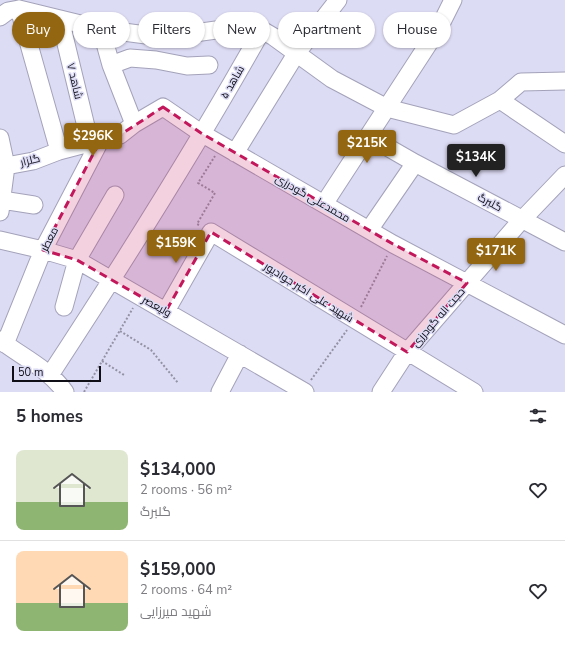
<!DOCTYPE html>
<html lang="en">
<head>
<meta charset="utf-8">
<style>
	body { margin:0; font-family:"Nunito Sans",Cairo,sans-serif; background:#f2f2f3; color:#2b2b33; height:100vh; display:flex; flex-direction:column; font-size:15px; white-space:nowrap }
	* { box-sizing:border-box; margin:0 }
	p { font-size:13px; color:#7c7c81 }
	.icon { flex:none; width:22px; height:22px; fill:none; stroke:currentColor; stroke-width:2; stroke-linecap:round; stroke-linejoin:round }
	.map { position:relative; height:392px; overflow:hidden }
	.sheet { display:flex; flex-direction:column; background:#fff; flex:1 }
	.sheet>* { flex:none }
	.banner { position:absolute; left:12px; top:12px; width:541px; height:36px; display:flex; gap:8px }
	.scale { position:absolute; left:12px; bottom:10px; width:89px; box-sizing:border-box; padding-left:4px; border:2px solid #100f18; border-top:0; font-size:11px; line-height:14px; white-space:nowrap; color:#100f18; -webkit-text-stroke:3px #dddcf5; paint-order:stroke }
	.price { position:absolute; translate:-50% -34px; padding:0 9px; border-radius:4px; background:#936712; color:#fff; font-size:13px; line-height:26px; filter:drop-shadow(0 1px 2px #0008) }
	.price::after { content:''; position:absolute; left:50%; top:24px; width:12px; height:9px; margin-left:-6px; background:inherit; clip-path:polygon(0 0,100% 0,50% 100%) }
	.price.current { background:#222; color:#fff }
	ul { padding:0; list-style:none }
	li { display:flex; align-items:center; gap:12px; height:100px; padding:0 16px }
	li+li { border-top:1px solid #e1e1e2 }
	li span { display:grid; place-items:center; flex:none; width:112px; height:80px; border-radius:8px; color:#555 }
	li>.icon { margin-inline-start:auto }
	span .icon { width:48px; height:48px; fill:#fffc; stroke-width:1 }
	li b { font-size:17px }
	h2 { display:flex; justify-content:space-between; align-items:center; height:48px; padding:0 16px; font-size:17px }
	.chip { padding:0 14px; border-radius:18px; background:#fff; box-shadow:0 1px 3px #0004; font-size:14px; line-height:36px }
	.chip.current { background:#936712; color:#fff }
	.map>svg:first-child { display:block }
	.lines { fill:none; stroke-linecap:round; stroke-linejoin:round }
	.minor-casing { stroke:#a3a2ba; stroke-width:19 }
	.path { stroke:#9392a5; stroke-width:2; stroke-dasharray:2 2; stroke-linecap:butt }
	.minor { stroke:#fff; stroke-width:17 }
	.marked { fill:#c2185b; fill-opacity:0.2; stroke:#c2185b; stroke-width:3; stroke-dasharray:8 5; stroke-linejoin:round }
	.labels { text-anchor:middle; stroke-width:3; stroke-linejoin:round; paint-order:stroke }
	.street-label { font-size:11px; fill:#100f18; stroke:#dddcf5 }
</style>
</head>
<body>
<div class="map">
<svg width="565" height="392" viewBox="0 0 565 392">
	<rect width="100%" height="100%" fill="#dddcf5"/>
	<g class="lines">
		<g class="minor-casing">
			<path id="minor" d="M19 9 59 151
				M0 17 8 11 19 9 101 29 146 35H180L216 30H262L274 37 332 79 387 108 454 125 500 100 521 82 565 81
				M60 19 90 143
				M101 29 111 65 134 124
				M111 65 130 58 156 60 187 66 209 65
				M500 100 565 144
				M368 136 415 163 565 242
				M0 138 6 166 0 212
				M235 153 296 54 338 0
				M6 166 33 161 59 151 120 135 134 124 163 107 201 133 393 244 565 335
				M2 200 34 205
				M324 204 440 26 453 0
				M369 230 415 163
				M0 240 43 250 77 260 305 392
				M64 307 77 260 115 195
				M166 311 211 232 474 392
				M0 340C22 357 49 369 65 392
				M5 344 43 250 101 139
				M50 375C124 262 196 148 262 30
				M220 392 240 354
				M381 392 407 352 518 224 565 175"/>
		</g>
		<path class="path" d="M199 225 197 224 215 193 198 183 215 156
			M361 307 387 256
			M120 331 151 350 178 383
			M102 361 124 375
			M311 380 347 330
			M84 392 133 308"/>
		<use href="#minor" class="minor"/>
	</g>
	<path class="marked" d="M163 107 201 133 393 244 467 283 407 352 211 232 166 311 77 260 43 250 101 139 120 135Z"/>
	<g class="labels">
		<g class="street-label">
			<text transform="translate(75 81) rotate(77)" y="4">شاهد ۷</text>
			<text transform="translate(232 82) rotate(-60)" y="4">شاهد ۵</text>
			<text transform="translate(30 160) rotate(-14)" y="4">گلزار</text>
			<text transform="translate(313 198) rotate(30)" y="4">محمدعلی گودرزی</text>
			<text transform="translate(490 202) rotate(28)" y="4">گلبرگ</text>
			<text transform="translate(49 239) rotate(-63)" y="4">معطر</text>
			<text transform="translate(309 292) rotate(32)" y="4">شهید علی اکبر جوادپور</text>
			<text transform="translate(157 306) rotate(29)" y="4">ولیعصر</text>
			<text transform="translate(438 317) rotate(-49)" y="4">حجت اله گودرزی</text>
		</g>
	</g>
</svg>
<div class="scale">50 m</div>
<b class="price" style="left:93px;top:157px">$296K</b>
<b class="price" style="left:367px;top:164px">$215K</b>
<b class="price current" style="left:476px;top:178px">$134K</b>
<b class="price" style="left:176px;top:264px">$159K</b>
<b class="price" style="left:496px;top:272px">$171K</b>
<div class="banner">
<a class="chip current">Buy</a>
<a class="chip">Rent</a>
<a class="chip">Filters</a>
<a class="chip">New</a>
<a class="chip">Apartment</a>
<a class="chip">House</a>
</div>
</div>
<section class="sheet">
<h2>5 homes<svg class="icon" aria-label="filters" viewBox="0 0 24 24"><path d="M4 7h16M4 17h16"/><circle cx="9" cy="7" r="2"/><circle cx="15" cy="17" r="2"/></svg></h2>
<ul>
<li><span style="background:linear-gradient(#dfe7d0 65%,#8fb573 0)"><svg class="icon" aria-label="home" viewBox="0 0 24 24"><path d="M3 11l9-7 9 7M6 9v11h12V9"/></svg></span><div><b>$134,000</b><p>2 rooms · 56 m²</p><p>گلبرگ</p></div><svg class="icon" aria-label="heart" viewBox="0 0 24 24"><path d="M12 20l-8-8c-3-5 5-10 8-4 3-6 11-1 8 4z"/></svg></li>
<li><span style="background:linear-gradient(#ffd9b3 65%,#8fb573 0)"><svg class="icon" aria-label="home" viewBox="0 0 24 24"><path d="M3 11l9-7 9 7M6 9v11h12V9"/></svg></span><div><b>$159,000</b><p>2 rooms · 64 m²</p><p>شهید میرزایی</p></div><svg class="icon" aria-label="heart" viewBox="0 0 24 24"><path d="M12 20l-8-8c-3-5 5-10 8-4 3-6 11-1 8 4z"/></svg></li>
</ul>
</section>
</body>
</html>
